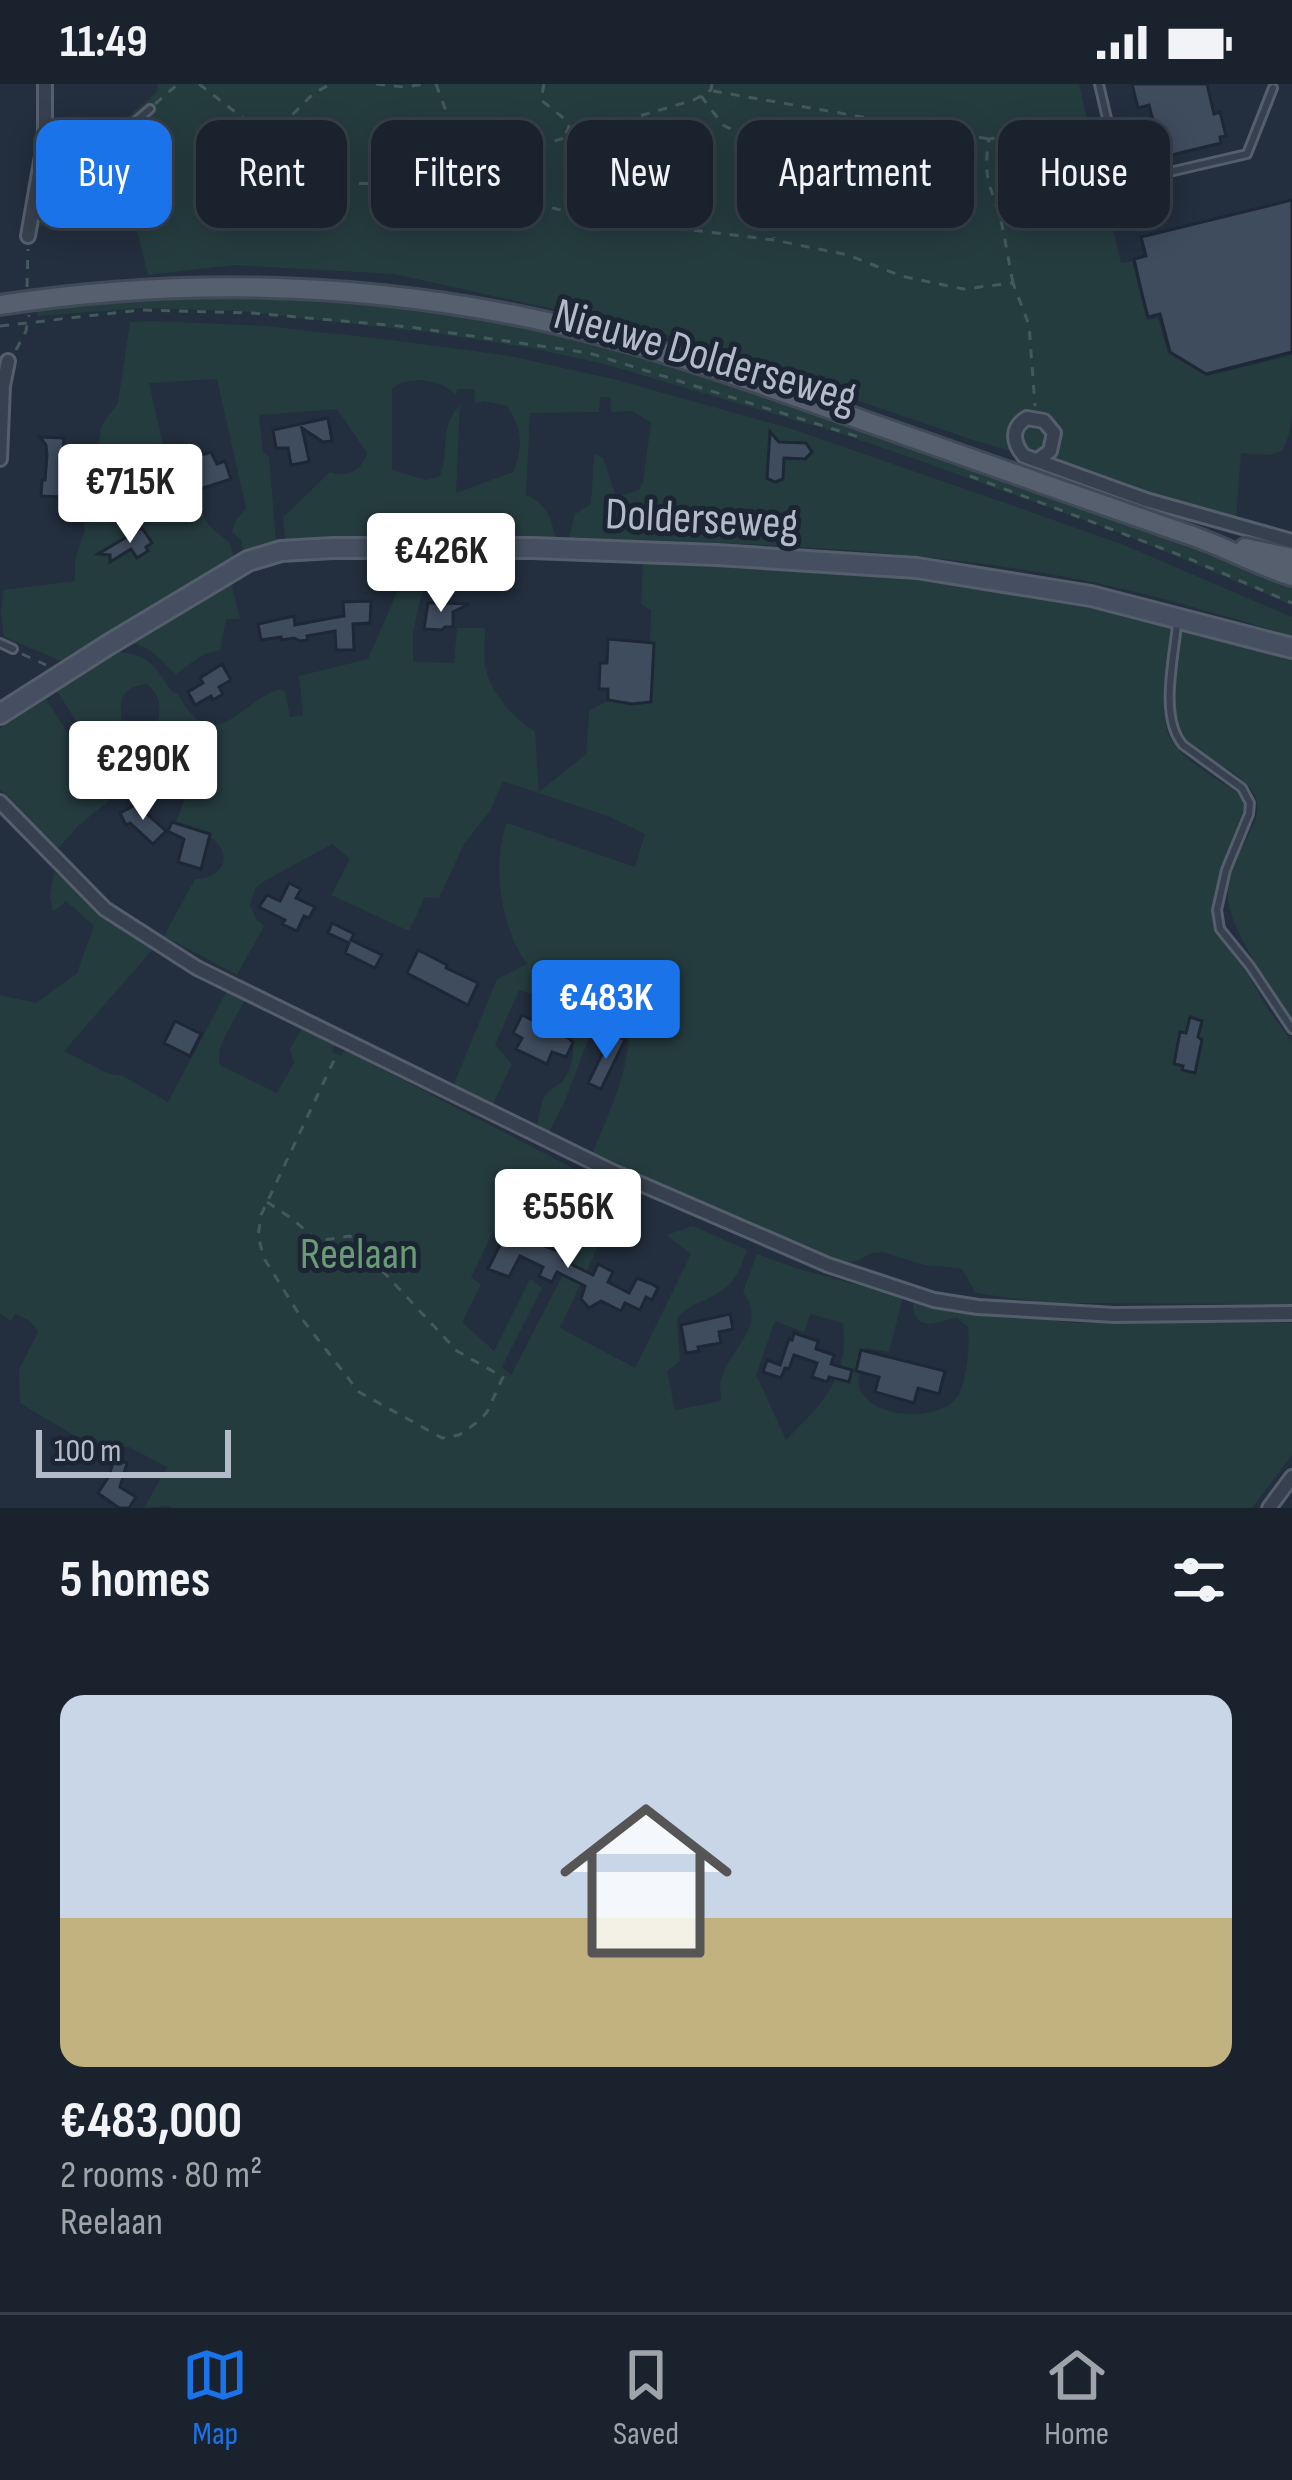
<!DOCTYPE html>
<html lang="en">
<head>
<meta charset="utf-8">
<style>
	body { margin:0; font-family:"Sofia Sans Condensed",sans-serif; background:#232a36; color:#f1f3f6; height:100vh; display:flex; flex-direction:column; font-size:45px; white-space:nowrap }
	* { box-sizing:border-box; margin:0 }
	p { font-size:39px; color:#9fa4aa }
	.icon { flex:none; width:66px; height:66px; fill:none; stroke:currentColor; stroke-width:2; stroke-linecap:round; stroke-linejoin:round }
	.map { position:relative; height:1424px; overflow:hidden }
	.drawer { display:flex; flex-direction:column; background:#1a222e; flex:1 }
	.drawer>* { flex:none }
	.banner { position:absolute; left:36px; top:36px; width:1221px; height:108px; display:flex; gap:24px }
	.scale { position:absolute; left:36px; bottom:30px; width:195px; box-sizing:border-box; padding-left:12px; border:6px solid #b3bbc9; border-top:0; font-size:33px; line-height:42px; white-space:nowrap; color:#b3bbc9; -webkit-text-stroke:9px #1c2533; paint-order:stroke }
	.price { position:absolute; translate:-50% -102px; padding:0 27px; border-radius:12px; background:#fff; color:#222; font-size:39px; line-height:78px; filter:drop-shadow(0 3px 6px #0008) }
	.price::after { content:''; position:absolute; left:50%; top:72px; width:36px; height:27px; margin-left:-18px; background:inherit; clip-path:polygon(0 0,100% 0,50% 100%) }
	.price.selected { background:#1a73e8; color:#fff }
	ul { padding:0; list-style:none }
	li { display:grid; align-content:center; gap:24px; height:636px; padding:0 60px }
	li+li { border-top:3px solid #383f4a }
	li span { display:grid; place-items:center; height:372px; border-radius:24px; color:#555 }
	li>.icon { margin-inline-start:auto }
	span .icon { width:216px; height:216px; fill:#fffc; stroke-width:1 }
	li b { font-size:51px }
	h2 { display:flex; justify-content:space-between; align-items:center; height:144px; padding:0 60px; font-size:51px }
	.chip { padding:0 42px; border-radius:24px; background:#1a222e; box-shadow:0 6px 30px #0003,0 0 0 3px #383f4a; font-size:42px; line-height:108px }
	.chip.selected { background:#1a73e8; color:#fff }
	.status { display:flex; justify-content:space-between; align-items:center; height:84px; padding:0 60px; background:#1a222e; direction:ltr }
	.status svg { height:33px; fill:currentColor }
	.dock { display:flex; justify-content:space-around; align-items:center; height:168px; border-top:3px solid #383f4a; background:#1a222e; font-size:33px; color:#9fa4aa }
	.dock a { display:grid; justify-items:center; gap:6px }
	.dock .selected { color:#1a73e8 }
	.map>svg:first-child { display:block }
	.green { fill:#253c3f; fill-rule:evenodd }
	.building { fill:#3f4c5e; stroke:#1e2735; stroke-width:3 }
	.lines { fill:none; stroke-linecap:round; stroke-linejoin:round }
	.lane-casing { stroke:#555e6c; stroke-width:12 }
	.street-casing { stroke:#555e6c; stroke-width:18 }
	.secondary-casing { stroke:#555e6c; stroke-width:24 }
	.primary-casing { stroke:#404957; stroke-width:24 }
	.path { stroke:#43595c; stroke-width:3; stroke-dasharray:9 9; stroke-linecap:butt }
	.lane { stroke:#37404e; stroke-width:6 }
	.street { stroke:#37404e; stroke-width:12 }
	.secondary { stroke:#454f61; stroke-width:18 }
	.primary { stroke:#555f6e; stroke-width:18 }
	.labels { text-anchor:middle; stroke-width:10; stroke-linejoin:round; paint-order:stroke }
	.street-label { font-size:45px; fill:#b3bbc9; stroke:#1c2533 }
	.park-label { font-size:45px; fill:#699b75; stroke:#1c2533 }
</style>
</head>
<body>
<div class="status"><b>11:49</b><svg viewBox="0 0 49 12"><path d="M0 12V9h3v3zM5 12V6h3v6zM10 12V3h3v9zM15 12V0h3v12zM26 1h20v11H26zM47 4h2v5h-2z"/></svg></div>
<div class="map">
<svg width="1292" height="1424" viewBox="0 0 1292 1424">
	<rect width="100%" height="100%" fill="#232e3e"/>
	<path class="green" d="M158 0H1079L1121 179 1132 177 1147 236 1158 234 1168 269 1207 292 1292 271V331L1289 351 1282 367 1269 371 1241 369 1236 435 1152 412 1123 400 973 356 658 248 394 190 234 181 148 191 126 103 36 144V133L68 104 75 78 156 9Z
		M211 214C327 216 442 225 556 248 649 267 738 300 827 331 983 383 1138 440 1292 498V521L1125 451 924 378 839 349 604 280 531 264 428 248 238 227 143 224 37 232V223L85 219Z
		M151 237 265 242 391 256 510 272 617 296 792 345 1025 426 1124 461 1292 533V552C1219 530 1146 508 1071 494 910 463 732 459 569 454L575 430 591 420 594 370 603 374 616 413 639 406 643 398 651 339 633 327 611 328 610 313H600L599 328 530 329 526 411C547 419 550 433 556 454L415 450 285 455 283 433 330 388C346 395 362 387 367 369L337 325 259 331 263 368 269 373 276 456 244 469 241 456 232 448 235 438 246 424 217 295 149 299 174 410 196 417 209 442 230 459 234 473 64 578 4 553 1 529 3 506 75 497V476L85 446 82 427 93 407 101 342 118 319 130 238ZM419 296C435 298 445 300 456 311L457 305H474L475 319 483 317 507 322C523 345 523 362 513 388L456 409 460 321C438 346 450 364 440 392L426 396 392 386V305L402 298Z
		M413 471H418L422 508 413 548V578L454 579 457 544H485C485 557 483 572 486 585 490 608 515 636 535 647L539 708 586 670 589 627 646 596 649 590 651 526 641 520 643 476 819 483 971 497 1171 536C1169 567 1155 635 1173 659 1189 681 1220 696 1242 712L1245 721 1222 782 1217 811 1221 840 1236 869 1266 922 1292 958V1220L1047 1219 976 1209 962 1185 957 1184 924 1181 883 1168 872 1169 857 1177 840 1180 701 1126 592 1070C609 1030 639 966 626 924L615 921 600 925 565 1017 549 1048 537 1042C540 1029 540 1015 550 1006 557 1000 560 1002 565 994 579 972 574 938 555 921 545 913 530 909 519 906L495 961 512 980 493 1020 454 1000 497 895 527 880C501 844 491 781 507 739L635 783 645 750 608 732 503 697 490 727 464 760 439 814 425 813 409 847 331 811 350 775 332 760 263 798 255 805 250 821 256 835 264 842 237 891 164 852 195 795C219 796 235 774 214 756 204 747 188 743 176 738L190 701 152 663C156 639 169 618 147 600 114 604 121 622 123 648L95 667 57 607 118 568C153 571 155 584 173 609L178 610C213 677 240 617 280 605L285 607 290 633 303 631 299 592 368 575Z
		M231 498 240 535H226L220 566 204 570 176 590C161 577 154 564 132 559Z
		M1181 543 1292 574V937C1275 913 1229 842 1228 815 1227 803 1231 790 1235 779 1241 762 1260 737 1257 719 1251 685 1192 675 1179 644 1169 620 1179 570 1181 543Z
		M46 615 110 716 79 741 56 767 0 705V644Z
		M54 787 106 834 154 864 64 967 109 990 123 992 168 1018 228 905 246 914 225 952 220 965 219 980 224 983 277 1009 294 979 290 965 302 944 335 960 332 968 341 972 345 966 598 1097 565 1161 556 1119 539 1116 526 1109 518 1125 506 1121 471 1194 481 1200 462 1238 494 1267 530 1195 542 1204 502 1283 511 1291 610 1100 634 1114 628 1125 607 1143 560 1244 635 1284 691 1170 666 1151 693 1142 747 1166C740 1188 732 1203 711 1213 696 1221 687 1221 677 1235L680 1277 667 1287 675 1326 721 1317C721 1310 719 1303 721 1297 728 1264 769 1244 743 1208L757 1170 795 1184 903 1213 889 1268 866 1264C863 1276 857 1291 859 1302 868 1336 942 1340 959 1310 967 1295 970 1260 968 1243L957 1234C931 1238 915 1251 912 1215L1005 1231 1076 1239H1292V1371L1252 1424H172L168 1422 144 1424 167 1383 129 1363 100 1367 20 1319 19 1286 38 1248 30 1237 15 1230 11 1237 0 1230V911L36 919 77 889 94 842 66 817 53 828 50 812ZM810 1230 843 1239C849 1295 823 1318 786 1356L756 1291 775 1237 804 1248Z"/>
	<path class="building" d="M1132 0H1207L1214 30 1220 28 1226 52 1220 53 1221 59 1151 76 1145 53 1151 52 1149 46 1155 44 1149 21 1138 24Z
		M1292 116V268L1206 290 1170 268 1160 230 1148 233 1143 214 1134 175 1146 172 1141 153Z
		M328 334 332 357 323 358 302 344 309 376 307 378 291 381 288 364H276L273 346Z
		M770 348 779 358 806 359 812 368 805 375 784 374 783 395 775 398 767 394Z
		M40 353 64 354 62 385 90 387 89 401 66 400 61 413 41 412 42 396H45L47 371 46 361Z
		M186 368 192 371 200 369 201 371 211 368 217 380 225 377 231 395 188 409 176 371Z
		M142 444 152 459 146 463 148 467 137 474 131 465 110 478V471L98 470Z
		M371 517 370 539 353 540 354 566H336L335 547 307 552 308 556 300 557 294 554 281 556V553L261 556 258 540 294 532 295 541 332 534 344 532 343 518Z
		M428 519H441L469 520 453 528V543H445L442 546 424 545Z
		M608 555 654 559 651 618 632 620 608 616V605H599L600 579H607Z
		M222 580 231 596 219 603 223 610 213 616 211 612 195 621 188 608 203 599 200 594Z
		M121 662 139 672 127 695 134 699 126 712 100 697 115 666 117 668Z
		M141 718 147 730 166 747 153 760 130 739 126 741 120 729Z
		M172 738 210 750 201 785 178 778 184 755 168 747Z
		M289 799 301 805 296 814 315 823 309 834 304 832 297 847 282 840 285 836 259 823 267 811 280 817Z
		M332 839 354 850 351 856 382 871 375 884 345 869 349 859 328 849Z
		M418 866 447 881 446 884 478 899 468 921 407 889Z
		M522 931 570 955 573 959 566 973 552 968 547 980 516 965 522 954 513 949Z
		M1190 933 1202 937 1198 953 1202 956 1195 989 1182 986 1183 982 1174 980 1180 948 1186 949Z
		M175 937 201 950 190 972 164 959Z
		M612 950 625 956 601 1005 588 999Z
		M533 1134 546 1140 536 1159 566 1170 563 1176 593 1191 598 1180 613 1188 608 1198 629 1209 637 1194 652 1200 658 1204 652 1216 646 1213 640 1226 625 1219 621 1227 601 1217 589 1224 581 1215 585 1202 557 1188 552 1198 539 1192 543 1183 520 1172 509 1193 488 1185 503 1155 510 1158 515 1149 524 1153Z
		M730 1230 733 1245 719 1248 721 1259 698 1263 699 1267 686 1269 681 1241Z
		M794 1249 818 1257 816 1265 834 1271 831 1280 852 1286 849 1298 829 1293 827 1298 812 1293 817 1279 794 1271 789 1285 785 1284 781 1294 763 1288 767 1276 780 1281 789 1255 792 1256Z
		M861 1266 945 1287 939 1310 918 1304 914 1319 875 1308 879 1293 856 1287Z
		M114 1375 127 1379 120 1403 136 1413 129 1424H119L98 1409 109 1392Z"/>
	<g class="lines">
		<g class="lane-casing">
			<path id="lane" d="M1099 0 1122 99 1247 70 1273 4
				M63 95 71 93 150 25
				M38 115C73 105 67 79 47 57
				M1177 540C1174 575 1159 633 1183 661L1242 704 1250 719 1249 730 1226 786 1217 826 1220 845 1250 882 1292 945
				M0 559 13 565"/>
		</g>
		<g class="street-casing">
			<path id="street" d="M28 152 45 55V0
				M0 375 3 302 8 277
				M1039 375 1050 367 1054 349 1044 337 1027 334C1010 344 1013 359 1024 372L1146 416 1292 457
				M0 718 105 825 197 884 611 1087 828 1181 934 1216 978 1223 1115 1231 1292 1229
				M1269 1424 1292 1393"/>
		</g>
		<g class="secondary-casing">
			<path id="secondary" d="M0 630 108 561 248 477 281 467 333 464H532L717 471 917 484 1091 512 1292 564"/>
		</g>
		<g class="primary-casing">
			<path id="primary" d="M0 221C174 194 352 198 525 233 644 258 759 299 873 340 979 377 1084 415 1190 451 1225 463 1257 481 1292 492
				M1245 464 1292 474"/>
		</g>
		<path class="path" d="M199 0 247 37 289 84 303 95 325 100 395 99 508 70
			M376 0 404 3 427 0
			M436 0 465 79
			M544 0 541 16 566 36 569 43 563 55
			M712 0 711 6 694 16 510 70 523 101 538 114 553 124 585 133 774 156 848 171 901 192 963 205 1013 199 1029 241 1035 322
			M713 7 989 55
			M701 12 723 41 774 67 776 89 774 154
			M155 20 178 0
			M264 52 282 41 314 9 331 0
			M1013 199C1009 179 1006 160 1002 141 992 103 982 97 989 55L1042 45 1100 41
			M27 203 28 165
			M0 242 140 226 252 229 410 243 589 269 859 353
			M16 266 26 247 29 231
			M970 392 1185 473 1292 519
			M22 570 46 581
			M267 1118 291 1134 318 1157 350 1152 457 1267 503 1293 487 1328 479 1337 459 1351 442 1354 359 1308 302 1235 265 1176 258 1153 261 1131 337 970"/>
		<use href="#lane" class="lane"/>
		<use href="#street" class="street"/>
		<use href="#secondary" class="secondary"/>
		<use href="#primary" class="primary"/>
	</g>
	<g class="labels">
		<g class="street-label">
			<text transform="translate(706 270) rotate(16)" y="16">Nieuwe Dolderseweg</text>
			<text transform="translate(702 433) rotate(3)" y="16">Dolderseweg</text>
		</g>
		<g class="park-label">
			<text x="359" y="1184">Reelaan</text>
		</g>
	</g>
</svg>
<div class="scale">100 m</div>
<b class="price" style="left:130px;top:462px">€715K</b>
<b class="price" style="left:441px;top:531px">€426K</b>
<b class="price" style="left:143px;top:739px">€290K</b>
<b class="price selected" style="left:606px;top:978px">€483K</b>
<b class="price" style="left:568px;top:1187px">€556K</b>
<div class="banner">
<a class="chip selected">Buy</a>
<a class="chip">Rent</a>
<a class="chip">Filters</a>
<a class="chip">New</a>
<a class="chip">Apartment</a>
<a class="chip">House</a>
</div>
</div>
<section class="drawer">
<h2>5 homes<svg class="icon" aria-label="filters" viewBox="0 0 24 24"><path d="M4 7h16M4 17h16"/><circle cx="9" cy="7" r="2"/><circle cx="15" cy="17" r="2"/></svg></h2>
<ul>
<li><span style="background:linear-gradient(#c9d6e8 60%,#c2b280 0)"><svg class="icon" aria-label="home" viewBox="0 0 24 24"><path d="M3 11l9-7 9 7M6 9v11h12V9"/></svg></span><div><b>€483,000</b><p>2 rooms · 80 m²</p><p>Reelaan</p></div></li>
</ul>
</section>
<nav class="dock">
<a class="selected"><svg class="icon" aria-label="map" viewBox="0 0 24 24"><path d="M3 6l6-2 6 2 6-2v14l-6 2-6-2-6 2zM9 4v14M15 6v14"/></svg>Map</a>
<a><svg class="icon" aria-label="saved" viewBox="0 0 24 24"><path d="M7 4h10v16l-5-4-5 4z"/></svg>Saved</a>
<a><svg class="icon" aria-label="home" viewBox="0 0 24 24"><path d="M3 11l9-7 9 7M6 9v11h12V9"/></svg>Home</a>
</nav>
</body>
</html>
